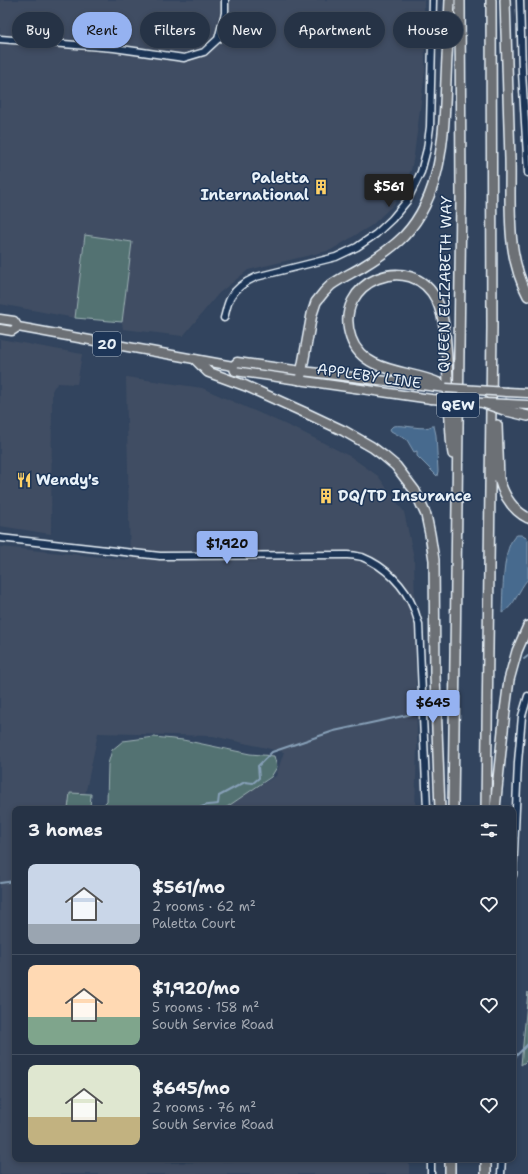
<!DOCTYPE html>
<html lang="en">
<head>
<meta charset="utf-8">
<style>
	body { margin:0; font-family:"Shantell Sans",sans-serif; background:#2e3b4d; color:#f1f3f6; height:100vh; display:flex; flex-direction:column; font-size:15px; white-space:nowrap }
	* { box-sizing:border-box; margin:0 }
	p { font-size:13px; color:#a4aab3 }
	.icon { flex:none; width:22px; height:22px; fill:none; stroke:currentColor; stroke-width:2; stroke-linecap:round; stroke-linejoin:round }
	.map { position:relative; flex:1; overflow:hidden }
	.side { position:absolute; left:12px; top:806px; width:504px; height:356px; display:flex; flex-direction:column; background:#263346; border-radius:8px; box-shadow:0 2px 6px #0003,0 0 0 1px #424e5f }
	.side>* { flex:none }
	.top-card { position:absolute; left:12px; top:12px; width:504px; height:36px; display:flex; gap:8px }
	.price { position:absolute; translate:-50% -34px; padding:0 9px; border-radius:4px; background:#95b2f1; color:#111; font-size:13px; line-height:26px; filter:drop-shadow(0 1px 2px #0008) }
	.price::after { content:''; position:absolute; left:50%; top:24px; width:12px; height:9px; margin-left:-6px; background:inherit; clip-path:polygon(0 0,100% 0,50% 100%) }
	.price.current { background:#222; color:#fff }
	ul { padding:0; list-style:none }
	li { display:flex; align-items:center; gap:12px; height:100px; padding:0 16px }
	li+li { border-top:1px solid #424e5f }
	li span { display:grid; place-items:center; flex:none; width:112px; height:80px; border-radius:8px; color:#555 }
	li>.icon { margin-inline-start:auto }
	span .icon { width:48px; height:48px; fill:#fffc; stroke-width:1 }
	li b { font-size:17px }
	h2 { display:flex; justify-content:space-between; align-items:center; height:48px; padding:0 16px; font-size:17px }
	.chip { padding:0 14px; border-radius:18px; background:#263346; box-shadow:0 2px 6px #0003,0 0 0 1px #424e5f; font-size:14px; line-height:36px }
	.chip.current { background:#95b2f1; color:#111 }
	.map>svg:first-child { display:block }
	.built { fill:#414e63 }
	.green { fill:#537272; stroke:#9eb2b5 }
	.water { fill:#476a8e; stroke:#87a0b8 }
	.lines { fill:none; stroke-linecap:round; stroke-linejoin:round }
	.stream { stroke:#87a0b8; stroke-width:2 }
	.minor-casing { stroke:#e8f1f8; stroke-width:9 }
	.major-casing { stroke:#e8f1f8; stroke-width:11 }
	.highway-casing { stroke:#e8f1f8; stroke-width:12 }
	.minor { stroke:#1d3557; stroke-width:6 }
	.major { stroke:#6c6f75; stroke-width:8 }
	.highway { stroke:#6c6f75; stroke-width:9 }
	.major-bridge-casing { stroke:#e8f1f8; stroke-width:11; stroke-linecap:butt }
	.highway-bridge-casing { stroke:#e8f1f8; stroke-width:12; stroke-linecap:butt }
	.major-bridge { stroke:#6c6f75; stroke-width:8 }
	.highway-bridge { stroke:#6c6f75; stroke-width:9 }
	.labels { text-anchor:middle; stroke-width:3; stroke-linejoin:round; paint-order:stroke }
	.shield { fill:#1d3557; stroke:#abb9c8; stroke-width:1 }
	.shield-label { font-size:14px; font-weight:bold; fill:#e8f1f8 }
	.poi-label { font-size:15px; font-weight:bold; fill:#e8f1f8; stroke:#1d3557; text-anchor:start }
	.street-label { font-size:15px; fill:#e8f1f8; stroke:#1d3557 }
</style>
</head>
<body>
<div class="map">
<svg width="528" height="1174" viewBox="0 0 528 1174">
	<rect width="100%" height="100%" fill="#32445e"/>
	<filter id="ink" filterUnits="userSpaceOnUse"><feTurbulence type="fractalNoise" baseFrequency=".025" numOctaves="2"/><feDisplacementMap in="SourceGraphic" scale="8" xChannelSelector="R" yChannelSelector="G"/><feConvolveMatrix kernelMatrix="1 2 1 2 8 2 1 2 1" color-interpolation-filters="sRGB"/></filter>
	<g filter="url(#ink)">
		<path class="built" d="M0 0H424L425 71 414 155 411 170 395 203 372 225 331 250 248 270 219 293 183 336 123 329 122 322 132 242 85 235 75 318 0 304Z
			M0 339 82 354 77 384 58 383 54 387 52 391 51 534 0 526Z
			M126 377 202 388 300 431 351 457 378 476 404 512 414 558 417 743 415 809H220L276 776 284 752 213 736 98 733 82 809H15V1159H165V1163L327 1159H409V1174H0V547L130 560Z"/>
		<path class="green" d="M85 235 132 242 122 322 75 318Z
			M154 737 183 740 250 754 274 756 277 767 271 777 224 809H99L107 801 108 764 112 750 123 741Z
			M70 793 91 794 90 809H68Z
			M528 992V1060L521 1065Z"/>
		<path class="water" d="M393 426C404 424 424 431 432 426H434L436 435 438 471 437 476 417 456V451L414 452 407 440 391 431 390 429Z
			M517 535H521L528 539V579C518 590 516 605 502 613 503 597 502 543 517 535Z"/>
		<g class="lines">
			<path class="stream" d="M524 659 528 656
				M198 809C208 803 208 806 218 804L219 796 245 782 253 783 259 778 258 766 272 752 334 731 417 713
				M0 883 15 881
				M513 1059 528 1044"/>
			<g class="minor-casing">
				<path id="minor" d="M520 0 522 72 528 173
					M0 39 114 48 184 58 204 52 218 39 225 13V0
					M224 318C226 312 227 303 231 297 236 288 247 281 256 277L336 257 357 247 376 234 392 219 407 201 421 172 427 149 430 127 433 0
					M0 538 160 556 347 555C352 555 358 556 362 557 385 566 405 586 414 609 416 614 417 619 419 624L427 809
					M513 875 518 762 522 716 528 696
					M431 1159V1174
					M501 1174 502 1159"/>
			</g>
			<g class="major-casing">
				<path id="major" d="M0 319 14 321 18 327
					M0 329 12 331 18 327 233 366 235 371 431 399
					M233 366 237 362 302 371 446 388
					M507 392 528 393
					M507 404 528 405"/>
			</g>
			<g class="highway-casing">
				<path id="highway" d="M505 0C507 53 508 106 510 159 511 205 505 253 528 296
					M196 360 208 372 246 386 308 414 344 431 372 447 384 456 396 466 415 491 426 515 430 534 434 560 435 675 440 809
					M300 380 312 314 316 302 324 292 331 285C341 278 352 273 362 267 377 258 392 248 404 236 443 195 444 132 446 79 447 52 449 26 450 0
					M446 388C443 386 440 383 436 382 408 370 363 373 351 338 331 281 412 249 437 301 445 319 446 340 447 360 448 381 449 401 450 421 451 432 451 444 453 454
					M507 411 528 416
					M497 425 499 479C504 496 512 510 528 518
					M453 809 461 198 460 0
					M486 809 492 327 491 0
					M495 809 505 711 509 680 517 651 528 626
					M450 1174V1159
					M486 1174V1159"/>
			</g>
			<use href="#minor" class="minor"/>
			<use href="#major" class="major"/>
			<use href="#highway" class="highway"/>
			<g class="major-bridge-casing">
				<path id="major-bridge" d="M446 388 507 392
					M431 399 484 403 507 404"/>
			</g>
			<g class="highway-bridge-casing">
				<path id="highway-bridge" d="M484 403 507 411"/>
			</g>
			<use href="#major-bridge" class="major-bridge"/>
			<use href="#highway-bridge" class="highway-bridge"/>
		</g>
	</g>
	<defs>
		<g id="building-bare" transform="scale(1.2)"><path d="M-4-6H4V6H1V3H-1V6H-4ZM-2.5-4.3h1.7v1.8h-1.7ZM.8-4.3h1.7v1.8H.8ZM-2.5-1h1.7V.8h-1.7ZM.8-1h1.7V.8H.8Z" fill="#ffd166" stroke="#1d3557" stroke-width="2.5" paint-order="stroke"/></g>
		<g id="restaurant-bare" transform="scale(1.2)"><path d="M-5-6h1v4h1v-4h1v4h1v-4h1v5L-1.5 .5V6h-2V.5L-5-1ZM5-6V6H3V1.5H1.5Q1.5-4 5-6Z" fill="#ffd166" stroke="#1d3557" stroke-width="2.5" paint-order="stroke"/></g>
	</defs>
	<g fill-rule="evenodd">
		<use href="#building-bare" x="321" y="187"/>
		<use href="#restaurant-bare" x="24" y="480"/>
		<use href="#building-bare" x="326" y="496"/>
	</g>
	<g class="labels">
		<g class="shield">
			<rect x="93" y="332" width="28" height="24" rx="3"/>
			<rect x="437" y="393" width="42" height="24" rx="3"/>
		</g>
		<g class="shield-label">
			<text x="107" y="349">20</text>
			<text x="458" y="410">QEW</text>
		</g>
		<g class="poi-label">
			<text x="309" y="183" text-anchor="end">Paletta<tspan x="309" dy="17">International</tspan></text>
			<text x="36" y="485">Wendy's</text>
			<text x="338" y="501">DQ/TD Insurance</text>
		</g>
		<g class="street-label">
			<text transform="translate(445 284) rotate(-89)" y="5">QUEEN ELIZABETH WAY</text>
			<text transform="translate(369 376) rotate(8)" y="5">APPLEBY LINE</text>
		</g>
	</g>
</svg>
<b class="price current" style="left:389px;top:208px">$561</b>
<b class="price" style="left:227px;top:565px">$1,920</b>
<b class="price" style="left:433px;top:724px">$645</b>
<div class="top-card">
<a class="chip">Buy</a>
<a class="chip current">Rent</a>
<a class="chip">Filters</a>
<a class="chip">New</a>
<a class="chip">Apartment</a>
<a class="chip">House</a>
</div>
<section class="side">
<h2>3 homes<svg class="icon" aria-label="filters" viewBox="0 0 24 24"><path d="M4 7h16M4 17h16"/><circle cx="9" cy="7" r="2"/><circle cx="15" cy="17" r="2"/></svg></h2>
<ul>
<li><span style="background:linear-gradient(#c9d6e8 75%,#9aa5b1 0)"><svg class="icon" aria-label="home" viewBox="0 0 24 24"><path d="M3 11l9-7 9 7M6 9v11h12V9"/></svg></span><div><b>$561/mo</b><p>2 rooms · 62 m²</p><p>Paletta Court</p></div><svg class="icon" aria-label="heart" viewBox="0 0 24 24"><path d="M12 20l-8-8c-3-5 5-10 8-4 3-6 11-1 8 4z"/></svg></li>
<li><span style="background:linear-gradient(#ffd9b3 65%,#7fa58c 0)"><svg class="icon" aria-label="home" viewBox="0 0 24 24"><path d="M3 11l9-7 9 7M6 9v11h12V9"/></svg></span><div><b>$1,920/mo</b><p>5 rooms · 158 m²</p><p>South Service Road</p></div><svg class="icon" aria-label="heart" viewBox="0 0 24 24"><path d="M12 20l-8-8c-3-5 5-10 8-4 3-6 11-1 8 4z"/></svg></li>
<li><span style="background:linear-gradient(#dfe7d0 65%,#c2b280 0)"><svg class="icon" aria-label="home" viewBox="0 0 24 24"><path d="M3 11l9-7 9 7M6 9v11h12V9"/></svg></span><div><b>$645/mo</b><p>2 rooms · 76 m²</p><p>South Service Road</p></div><svg class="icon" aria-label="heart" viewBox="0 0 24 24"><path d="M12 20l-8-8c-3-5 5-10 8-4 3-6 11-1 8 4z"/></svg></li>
</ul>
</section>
</div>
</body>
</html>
